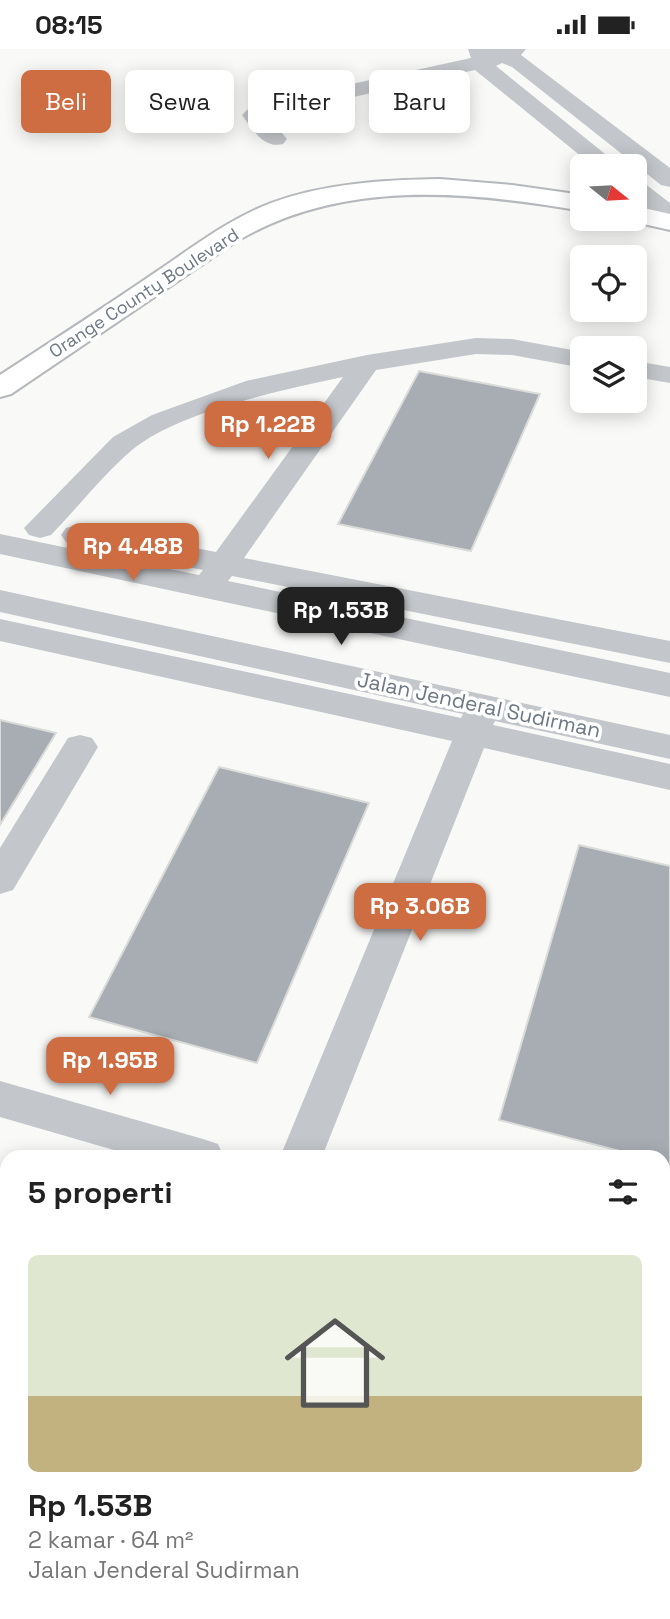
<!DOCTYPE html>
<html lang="id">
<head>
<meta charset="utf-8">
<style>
	body { margin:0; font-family:"Space Grotesk",sans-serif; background:#f6f6f6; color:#222; height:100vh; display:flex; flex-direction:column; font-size:26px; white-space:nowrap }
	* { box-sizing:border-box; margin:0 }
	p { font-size:23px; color:#767676 }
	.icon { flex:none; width:38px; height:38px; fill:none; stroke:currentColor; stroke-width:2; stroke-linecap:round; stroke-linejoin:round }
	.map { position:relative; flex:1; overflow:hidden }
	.panel { position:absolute; left:0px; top:1101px; width:670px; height:471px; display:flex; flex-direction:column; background:#fff; border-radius:21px 21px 0 0; box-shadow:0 4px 18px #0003 }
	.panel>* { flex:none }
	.guide { position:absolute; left:21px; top:21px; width:628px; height:63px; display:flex; gap:14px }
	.needle { width:46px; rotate:108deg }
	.buttons { position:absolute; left:570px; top:105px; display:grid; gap:14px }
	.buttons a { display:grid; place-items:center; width:77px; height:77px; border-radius:10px; background:#fff; box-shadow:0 4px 18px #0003; font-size:35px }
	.price { position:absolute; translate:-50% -60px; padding:0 16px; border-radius:14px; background:#ce6c42; color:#fff; font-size:23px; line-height:46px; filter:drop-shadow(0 2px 4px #0008) }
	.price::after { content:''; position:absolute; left:50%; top:42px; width:21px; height:16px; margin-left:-10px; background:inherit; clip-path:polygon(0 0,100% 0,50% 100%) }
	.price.current { background:#222; color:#fff }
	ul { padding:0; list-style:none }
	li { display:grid; align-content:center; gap:14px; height:371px; padding:0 28px }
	li span { display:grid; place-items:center; height:217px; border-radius:10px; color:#555 }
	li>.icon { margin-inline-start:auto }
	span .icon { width:126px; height:126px; fill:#fffc; stroke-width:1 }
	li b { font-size:30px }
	h2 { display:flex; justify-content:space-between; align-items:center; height:84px; padding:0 28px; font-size:30px }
	.tag { padding:0 24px; border-radius:10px; background:#fff; box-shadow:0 4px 18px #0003; font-size:24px; line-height:63px }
	.tag.current { background:#ce6c42; color:#fff }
	.status { display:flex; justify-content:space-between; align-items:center; height:49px; padding:0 35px; background:#fff; direction:ltr }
	.status svg { height:19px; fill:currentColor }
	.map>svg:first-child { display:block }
	.building { fill:#a7adb3; stroke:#dbdbd9; stroke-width:2 }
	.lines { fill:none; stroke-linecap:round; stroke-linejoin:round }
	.major-casing { stroke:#b5b8bc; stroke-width:4 }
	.minor { fill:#c3c6ca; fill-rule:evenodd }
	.major { fill:#fff; fill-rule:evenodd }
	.labels { text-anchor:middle; stroke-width:7; stroke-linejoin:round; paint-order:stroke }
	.far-street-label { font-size:18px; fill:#6c7884; stroke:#fff }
	.street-label { font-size:21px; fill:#6c7884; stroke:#fff }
</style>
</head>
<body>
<div class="status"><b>08:15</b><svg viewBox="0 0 49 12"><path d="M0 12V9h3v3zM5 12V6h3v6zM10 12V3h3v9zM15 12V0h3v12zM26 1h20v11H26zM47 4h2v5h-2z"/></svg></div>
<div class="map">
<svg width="670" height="1570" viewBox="0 0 670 1570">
	<rect width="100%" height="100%" fill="#f9f9f7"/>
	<path class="building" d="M419 322 540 345 471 502 338 475Z
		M0 671 56 684 0 776Z
		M219 718 369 754 257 1014 89 968Z
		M579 796 670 817V1115L663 1113V1108H643L499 1071Z"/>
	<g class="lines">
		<g class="major-casing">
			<path id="major" d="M440 130 512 136 583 146V162C467 142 342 130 237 192L11 345 0 348V326C52 292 105 258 156 223 193 198 229 170 271 154 325 134 384 131 440 130Z
				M635 157 670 165V181L626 171 635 170Z"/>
		</g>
		<path class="minor" d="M468 0H526L521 6 670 119V138L661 136 512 18 502 14 496 17 620 117H593L475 21 268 67 287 90 283 95C264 100 253 81 242 66L251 57 471 9Z
			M635 132 644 134 670 154V174L661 171 635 151Z
			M476 289 512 290 583 303V319L512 306 476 305 376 321 244 509 670 592V614L232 527 228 532 670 624V648L0 505V485L199 526 203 521 77 496 66 493 61 486 66 479 77 476 216 503 343 328C283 341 179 362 132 401 103 426 78 458 51 486L40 489 29 486 24 479 113 388 152 366 246 332 367 306Z
			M635 312 670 318V334L635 328Z
			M0 541 670 686V710L495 672 493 676 670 715V741L484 699 322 1108H280L452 692 0 592V570L461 669 463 665 0 563Z
			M80 686 92 689 98 698 13 841 0 845V799L68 689Z
			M0 1032 203 1090 218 1095 224 1108H138L0 1068Z
			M663 1222 670 1224V1336L663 1339Z
			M663 1387 670 1389V1437L663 1435Z
			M88 1564H139L137 1570H85Z
			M592 1564H644L643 1570H591Z"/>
		<use href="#major" class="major"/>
	</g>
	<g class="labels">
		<g class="far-street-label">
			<text transform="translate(144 244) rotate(-33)" y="6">Orange County Boulevard</text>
		</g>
		<g class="street-label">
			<text transform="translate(479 656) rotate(12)" y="7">Jalan Jenderal Sudirman</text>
		</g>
	</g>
</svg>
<div class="buttons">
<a><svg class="needle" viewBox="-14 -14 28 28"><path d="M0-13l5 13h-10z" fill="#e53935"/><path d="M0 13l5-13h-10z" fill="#767676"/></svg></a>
<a><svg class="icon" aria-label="locate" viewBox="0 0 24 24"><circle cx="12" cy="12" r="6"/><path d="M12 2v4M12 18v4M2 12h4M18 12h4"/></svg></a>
<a><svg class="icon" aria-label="layers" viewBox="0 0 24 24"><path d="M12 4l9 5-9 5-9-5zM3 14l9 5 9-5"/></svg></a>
</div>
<b class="price" style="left:268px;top:412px">Rp 1.22B</b>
<b class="price" style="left:133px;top:534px">Rp 4.48B</b>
<b class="price current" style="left:341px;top:598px">Rp 1.53B</b>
<b class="price" style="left:420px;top:894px">Rp 3.06B</b>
<b class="price" style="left:110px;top:1048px">Rp 1.95B</b>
<div class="guide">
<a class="tag current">Beli</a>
<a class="tag">Sewa</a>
<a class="tag">Filter</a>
<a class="tag">Baru</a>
</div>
<section class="panel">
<h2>5 properti<svg class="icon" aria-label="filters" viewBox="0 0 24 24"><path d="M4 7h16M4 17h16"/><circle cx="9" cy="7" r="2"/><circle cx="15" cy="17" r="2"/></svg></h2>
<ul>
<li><span style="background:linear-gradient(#dfe7d0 65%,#c2b280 0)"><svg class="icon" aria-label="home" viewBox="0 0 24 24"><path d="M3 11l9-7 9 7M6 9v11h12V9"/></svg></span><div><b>Rp 1.53B</b><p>2 kamar · 64 m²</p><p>Jalan Jenderal Sudirman</p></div></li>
</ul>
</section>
</div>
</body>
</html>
